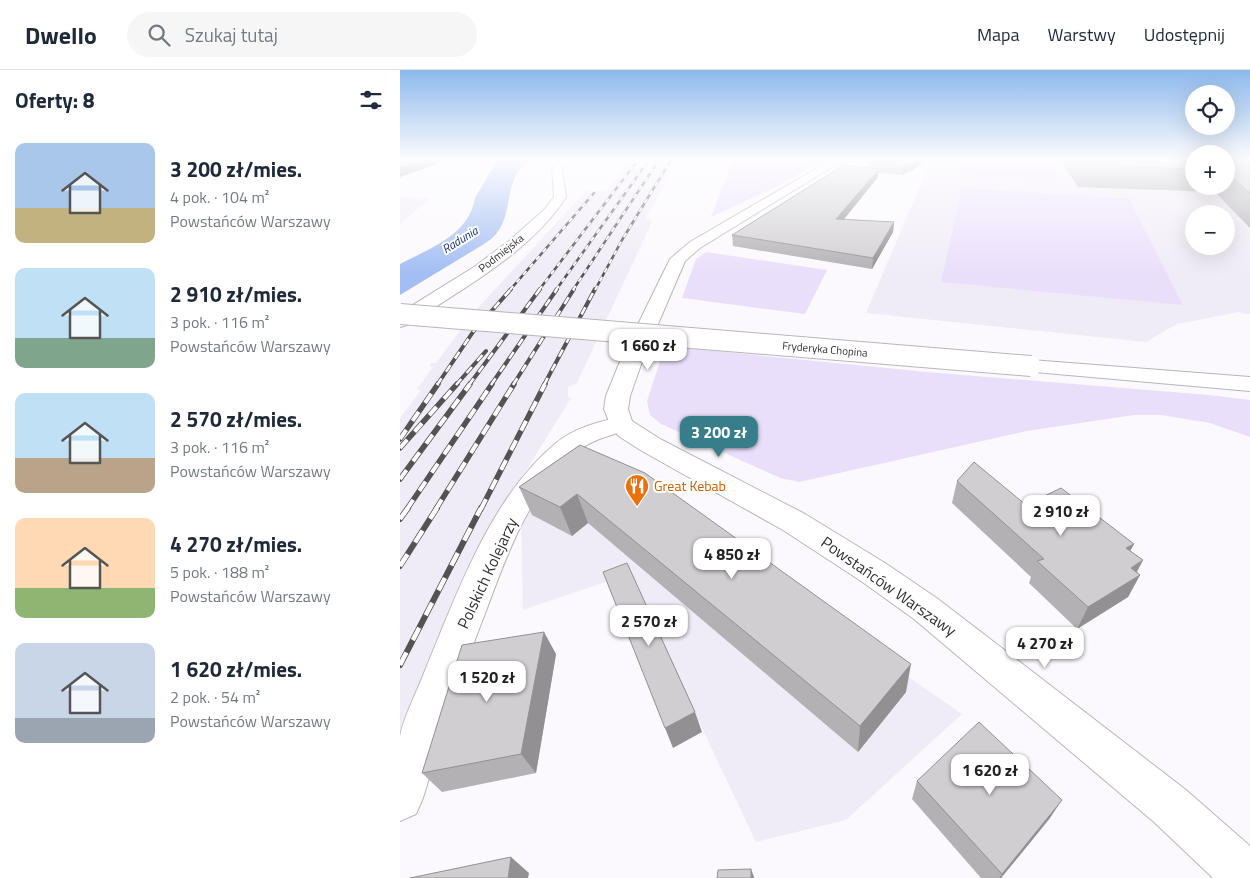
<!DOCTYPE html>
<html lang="pl">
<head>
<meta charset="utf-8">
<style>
	body { margin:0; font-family:"Titillium Web",sans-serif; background:#f6f6f7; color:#1f2937; height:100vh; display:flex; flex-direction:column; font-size:19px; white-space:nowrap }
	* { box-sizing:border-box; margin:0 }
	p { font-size:16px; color:#747a83 }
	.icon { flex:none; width:28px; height:28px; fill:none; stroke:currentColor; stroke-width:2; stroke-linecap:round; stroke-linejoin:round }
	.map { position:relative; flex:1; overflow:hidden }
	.panel { display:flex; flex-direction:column; background:#fff; width:400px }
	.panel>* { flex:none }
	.buttons { position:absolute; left:785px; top:15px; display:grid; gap:10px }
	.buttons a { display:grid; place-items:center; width:50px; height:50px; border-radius:50%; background:#fff; box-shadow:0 5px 20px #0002; font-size:25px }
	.price { position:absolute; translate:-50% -42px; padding:0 11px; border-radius:10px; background:#fff; color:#222; font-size:16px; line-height:32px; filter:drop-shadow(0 1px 2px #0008) }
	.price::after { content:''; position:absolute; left:50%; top:30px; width:15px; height:11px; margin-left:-8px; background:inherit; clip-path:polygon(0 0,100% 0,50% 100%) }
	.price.selected { background:#387e8a; color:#fff }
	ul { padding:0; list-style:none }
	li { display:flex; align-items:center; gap:15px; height:125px; padding:0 15px }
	li span { display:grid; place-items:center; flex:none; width:140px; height:100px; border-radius:10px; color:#555 }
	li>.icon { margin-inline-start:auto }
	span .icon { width:60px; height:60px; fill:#fffc; stroke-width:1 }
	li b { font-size:21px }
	h2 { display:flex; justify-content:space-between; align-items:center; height:60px; padding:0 15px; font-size:21px }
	header { display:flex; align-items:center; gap:30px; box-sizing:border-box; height:70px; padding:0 25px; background:#fff; border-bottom:1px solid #e0e1e3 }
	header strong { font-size:24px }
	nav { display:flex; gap:28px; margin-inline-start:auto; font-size:18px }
	.search { width:350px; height:45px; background:#f6f6f7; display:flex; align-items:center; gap:12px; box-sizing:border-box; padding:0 18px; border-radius:28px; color:#747a83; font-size:19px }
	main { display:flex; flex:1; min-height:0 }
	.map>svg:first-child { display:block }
	.built { fill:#f0ecf7; fill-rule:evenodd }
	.green { fill:#eadffb }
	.water { fill:#a3bef3 }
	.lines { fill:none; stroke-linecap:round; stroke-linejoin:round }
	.minor-casing { stroke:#b7b6b9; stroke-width:2 }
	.tertiary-casing { stroke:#b7b6b9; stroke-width:2 }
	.secondary-casing { stroke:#b7b6b9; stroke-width:2 }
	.minor { fill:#fff; fill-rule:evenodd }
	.tertiary { fill:#fff; fill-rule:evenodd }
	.secondary { fill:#fff; fill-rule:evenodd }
	.rail-far3-casing { stroke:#535354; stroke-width:2.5 }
	.rail-far2-casing { stroke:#535354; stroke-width:4 }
	.rail-far1-casing { stroke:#535354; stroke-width:5.5 }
	.rail-casing { stroke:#535354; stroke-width:6 }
	.rail-far3 { stroke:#fff; stroke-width:2; stroke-dasharray:5; stroke-linecap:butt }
	.rail-far2 { stroke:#fff; stroke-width:2.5; stroke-dasharray:8; stroke-linecap:butt }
	.rail-far1 { stroke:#fff; stroke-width:4; stroke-dasharray:11; stroke-linecap:butt }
	.rail { stroke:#fff; stroke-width:4.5; stroke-dasharray:14; stroke-linecap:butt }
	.secondary-bridge-casing { stroke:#b7b6b9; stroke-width:22; stroke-linecap:butt }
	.secondary-bridge { stroke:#fff; stroke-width:20 }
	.wall { fill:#b3b1b4 }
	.shaded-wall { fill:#929092 }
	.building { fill:#d0ced1; stroke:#929092 }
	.labels { text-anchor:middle; stroke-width:4; stroke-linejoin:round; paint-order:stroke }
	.far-street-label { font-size:11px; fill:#2e2e2f; stroke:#fff }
	.far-water-label { font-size:12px; font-style:italic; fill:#193572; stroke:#fff }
	.food-label { font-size:14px; fill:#c56008; stroke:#fff; text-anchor:start }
	.near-street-label { font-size:16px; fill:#2e2e2f; stroke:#fff }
</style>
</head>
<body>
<header>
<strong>Dwello</strong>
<div class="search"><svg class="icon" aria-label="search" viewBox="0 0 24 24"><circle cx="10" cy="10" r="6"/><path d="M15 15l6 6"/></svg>Szukaj tutaj</div>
<nav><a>Mapa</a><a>Warstwy</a><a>Udostępnij</a></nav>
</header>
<main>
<section class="panel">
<h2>Oferty: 8<svg class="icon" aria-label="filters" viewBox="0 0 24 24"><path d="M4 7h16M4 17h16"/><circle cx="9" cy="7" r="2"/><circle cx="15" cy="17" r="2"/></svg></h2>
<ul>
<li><span style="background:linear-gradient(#a9c7e8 65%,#c2b280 0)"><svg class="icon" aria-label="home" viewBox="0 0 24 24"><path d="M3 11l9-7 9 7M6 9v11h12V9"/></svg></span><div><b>3 200 zł/mies.</b><p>4 pok. · 104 m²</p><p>Powstańców Warszawy</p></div></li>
<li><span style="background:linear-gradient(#bfe0f5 70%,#7fa58c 0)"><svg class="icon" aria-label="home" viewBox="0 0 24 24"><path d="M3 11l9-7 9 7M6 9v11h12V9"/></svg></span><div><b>2 910 zł/mies.</b><p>3 pok. · 116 m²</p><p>Powstańców Warszawy</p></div></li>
<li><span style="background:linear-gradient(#bfe0f5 65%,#b9a48a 0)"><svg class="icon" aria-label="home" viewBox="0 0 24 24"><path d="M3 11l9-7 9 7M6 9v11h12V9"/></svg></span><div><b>2 570 zł/mies.</b><p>3 pok. · 116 m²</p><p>Powstańców Warszawy</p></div></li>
<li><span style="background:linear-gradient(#ffd9b3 70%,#8fb573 0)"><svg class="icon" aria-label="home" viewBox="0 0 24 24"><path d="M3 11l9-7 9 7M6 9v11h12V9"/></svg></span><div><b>4 270 zł/mies.</b><p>5 pok. · 188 m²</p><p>Powstańców Warszawy</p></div></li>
<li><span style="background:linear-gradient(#c9d6e8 75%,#9aa5b1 0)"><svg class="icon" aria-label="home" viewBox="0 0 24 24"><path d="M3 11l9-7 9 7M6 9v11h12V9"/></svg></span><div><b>1 620 zł/mies.</b><p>2 pok. · 54 m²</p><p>Powstańców Warszawy</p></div></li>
</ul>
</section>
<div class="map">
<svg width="850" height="808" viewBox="0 0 850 808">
	<rect width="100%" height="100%" fill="#fbf9fd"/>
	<path class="built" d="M231 90H278L246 148 252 152 177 313 168 317V327L171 328 94 452 0 662V348L21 320 17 319 33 297H29L32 293H36L73 243 186 121H205Z
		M531 90H717L794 116H826L850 106V244H845L839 242 777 254 746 272 466 243ZM794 144H826V176H794Z
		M0 126 6 127 30 128 0 154Z
		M192 397 234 417 562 644 446 750 356 772 229 504 123 540 121 447Z"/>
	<path class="green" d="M333 90H424L376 117 311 147Z
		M563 90 655 93 659 111 560 105Z
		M562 118 729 129 783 235 541 212Z
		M306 182 427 200 405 244 282 228 296 189Z
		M265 276 527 302 809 325 850 330V367L810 353 761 345H734L627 361 399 412 380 408 261 354 250 345 247 331Z"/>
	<path class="water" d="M97 90H129C101 114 115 141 96 164 93 168 88 171 84 174L0 225V194C29 179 69 165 75 128Z"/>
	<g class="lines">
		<g class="minor-casing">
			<path id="minor" d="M221 347 230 349 233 354 230 359C212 365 193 369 178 381 129 420 107 485 86 541 62 602 42 665 23 728L16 744 0 751C0 725 0 692 0 667 2 651 18 619 24 603 56 526 90 428 155 374 173 358 198 352 221 347Z"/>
		</g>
		<g class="tertiary-casing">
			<path id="tertiary" d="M159 90H170L162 99 166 127C131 182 61 220 7 255L0 257V243L74 197 110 170 145 139 154 127 152 98Z
				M431 90H443L300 178 285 191 243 289 230 326 228 339 232 351 260 369 405 444 485 493 538 529 786 720 850 776V808H813L754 752 514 549 461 511 383 460 242 381 220 367 212 359 204 339 206 326 221 289 270 189 290 172Z"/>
		</g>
		<g class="secondary-casing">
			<path id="secondary" d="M631 290 850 307V321L623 301 620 296 623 291Z"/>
		</g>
		<use href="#minor" class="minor"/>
		<use href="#tertiary" class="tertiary"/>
		<use href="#secondary" class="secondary"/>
		<g class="rail-far3-casing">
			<path id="rail-far3" d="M110 220 194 123
				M139 220 238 90
				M156 220 249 90
				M173 220 259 90
				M195 220 222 170 271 90"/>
		</g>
		<g class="rail-far2-casing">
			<path id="rail-far2" d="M37 315 73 262 111 219
				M56 315 86 281
				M69 315 140 219
				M91 315 157 219
				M113 315 174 219
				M144 315 195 219"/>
		</g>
		<g class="rail-far1-casing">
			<path id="rail-far1" d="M0 369 38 314
				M0 378 57 314
				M0 409 70 314
				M7 439 92 314
				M36 439 114 314
				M81 439 145 314"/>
		</g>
		<g class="rail-casing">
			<path id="rail" d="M0 449 8 438
				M0 496 37 438
				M0 595 81 438"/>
		</g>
		<use href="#rail-far3" class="rail-far3"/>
		<use href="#rail-far2" class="rail-far2"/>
		<use href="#rail-far1" class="rail-far1"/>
		<use href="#rail" class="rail"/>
		<g class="secondary-bridge-casing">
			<path id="secondary-bridge" d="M0 244 631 296"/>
		</g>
		<use href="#secondary-bridge" class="secondary-bridge"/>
	</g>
	<path class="wall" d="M472 90H525L511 102H507L502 105 478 103V107L444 149 494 152 493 162 472 199 333 176 332 165 467 97 468 94Z
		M660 90H794V116H826V90H850V158L815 122 678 117Z
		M180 375 506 622 458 682 188 453 172 466 132 445 119 417Z
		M557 411 734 474 730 481 743 490 737 502 740 505 728 527 677 559 629 513 631 507 552 433Z
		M156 584 136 703 42 722 22 703Z
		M517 711 650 748 601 808H581L512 729Z"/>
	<path class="shaded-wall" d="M24 90H48L0 107V98Z
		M517 90H525L511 102V94Z
		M507 94V102L502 105 503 97Z
		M479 99 478 107 436 159V149Z
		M494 152 493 162 472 199 473 188Z
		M177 424 188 453 172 466 160 437Z
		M734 474 722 496 726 478Z
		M743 490 732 510 740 505 728 527 677 559 688 537 731 498Z
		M144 562 156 584 136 703 121 684Z
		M511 594 506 622 458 682 460 656Z
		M295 642 302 662 273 678 265 658Z
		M662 730 650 748 601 808H599Z
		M111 787 129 803 128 808H108Z
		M351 799 354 807V808H351Z"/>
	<path class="building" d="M0 90H24L0 98Z
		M472 90H517L511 94H507L503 97 468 94Z
		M680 90H794V99L684 95Z
		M826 90H850V123L826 102Z
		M444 95 479 99 436 149 494 152 473 188 332 165Z
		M180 375 245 403 511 594 460 656 177 424 160 437 119 417Z
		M574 392 626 435 661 418 734 474 726 478 743 490 731 498 740 505 688 537 637 491 644 489 557 411Z
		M227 493 295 642 265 658 203 502Z
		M144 562 121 684 22 703 62 575Z
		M579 652 662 730 602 804 517 711Z
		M111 787 108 808H10Z
		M351 799V808H317L318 800Z"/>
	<linearGradient id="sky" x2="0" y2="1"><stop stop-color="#8cb8ec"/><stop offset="0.44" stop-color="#fdfcfe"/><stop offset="1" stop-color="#fdfcfe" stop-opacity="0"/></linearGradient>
	<rect width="850" height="203" fill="url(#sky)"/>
	<defs>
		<g id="restaurant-pin" transform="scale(1.25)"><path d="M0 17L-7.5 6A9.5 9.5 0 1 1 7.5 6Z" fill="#e8710a" stroke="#fff"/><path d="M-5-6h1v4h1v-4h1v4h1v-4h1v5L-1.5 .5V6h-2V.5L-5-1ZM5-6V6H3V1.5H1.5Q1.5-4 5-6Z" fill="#fff"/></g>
	</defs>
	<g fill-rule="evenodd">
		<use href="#restaurant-pin" x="237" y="416"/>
	</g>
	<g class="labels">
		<g class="far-street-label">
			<text transform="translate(101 183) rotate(-38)" y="4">Podmiejska</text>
			<text transform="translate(425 279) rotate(5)" y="4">Fryderyka Chopina</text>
		</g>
		<g class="far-water-label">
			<text transform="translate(60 170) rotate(-32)" y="4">Radunia</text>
		</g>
		<g class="food-label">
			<text x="254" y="421">Great Kebab</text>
		</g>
		<g class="near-street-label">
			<text transform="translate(87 503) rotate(-65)" y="6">Polskich Kolejarzy</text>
			<text transform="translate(489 516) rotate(35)" y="6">Powstańców Warszawy</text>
		</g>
	</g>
</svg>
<div class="buttons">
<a><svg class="icon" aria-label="locate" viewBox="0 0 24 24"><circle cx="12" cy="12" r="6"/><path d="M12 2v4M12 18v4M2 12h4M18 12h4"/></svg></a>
<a>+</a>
<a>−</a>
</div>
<b class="price" style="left:248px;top:301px">1 660 zł</b>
<b class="price selected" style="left:319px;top:388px">3 200 zł</b>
<b class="price" style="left:661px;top:467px">2 910 zł</b>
<b class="price" style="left:332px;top:510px">4 850 zł</b>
<b class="price" style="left:249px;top:577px">2 570 zł</b>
<b class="price" style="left:645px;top:599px">4 270 zł</b>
<b class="price" style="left:87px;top:633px">1 520 zł</b>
<b class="price" style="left:590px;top:726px">1 620 zł</b>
</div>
</main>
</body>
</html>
